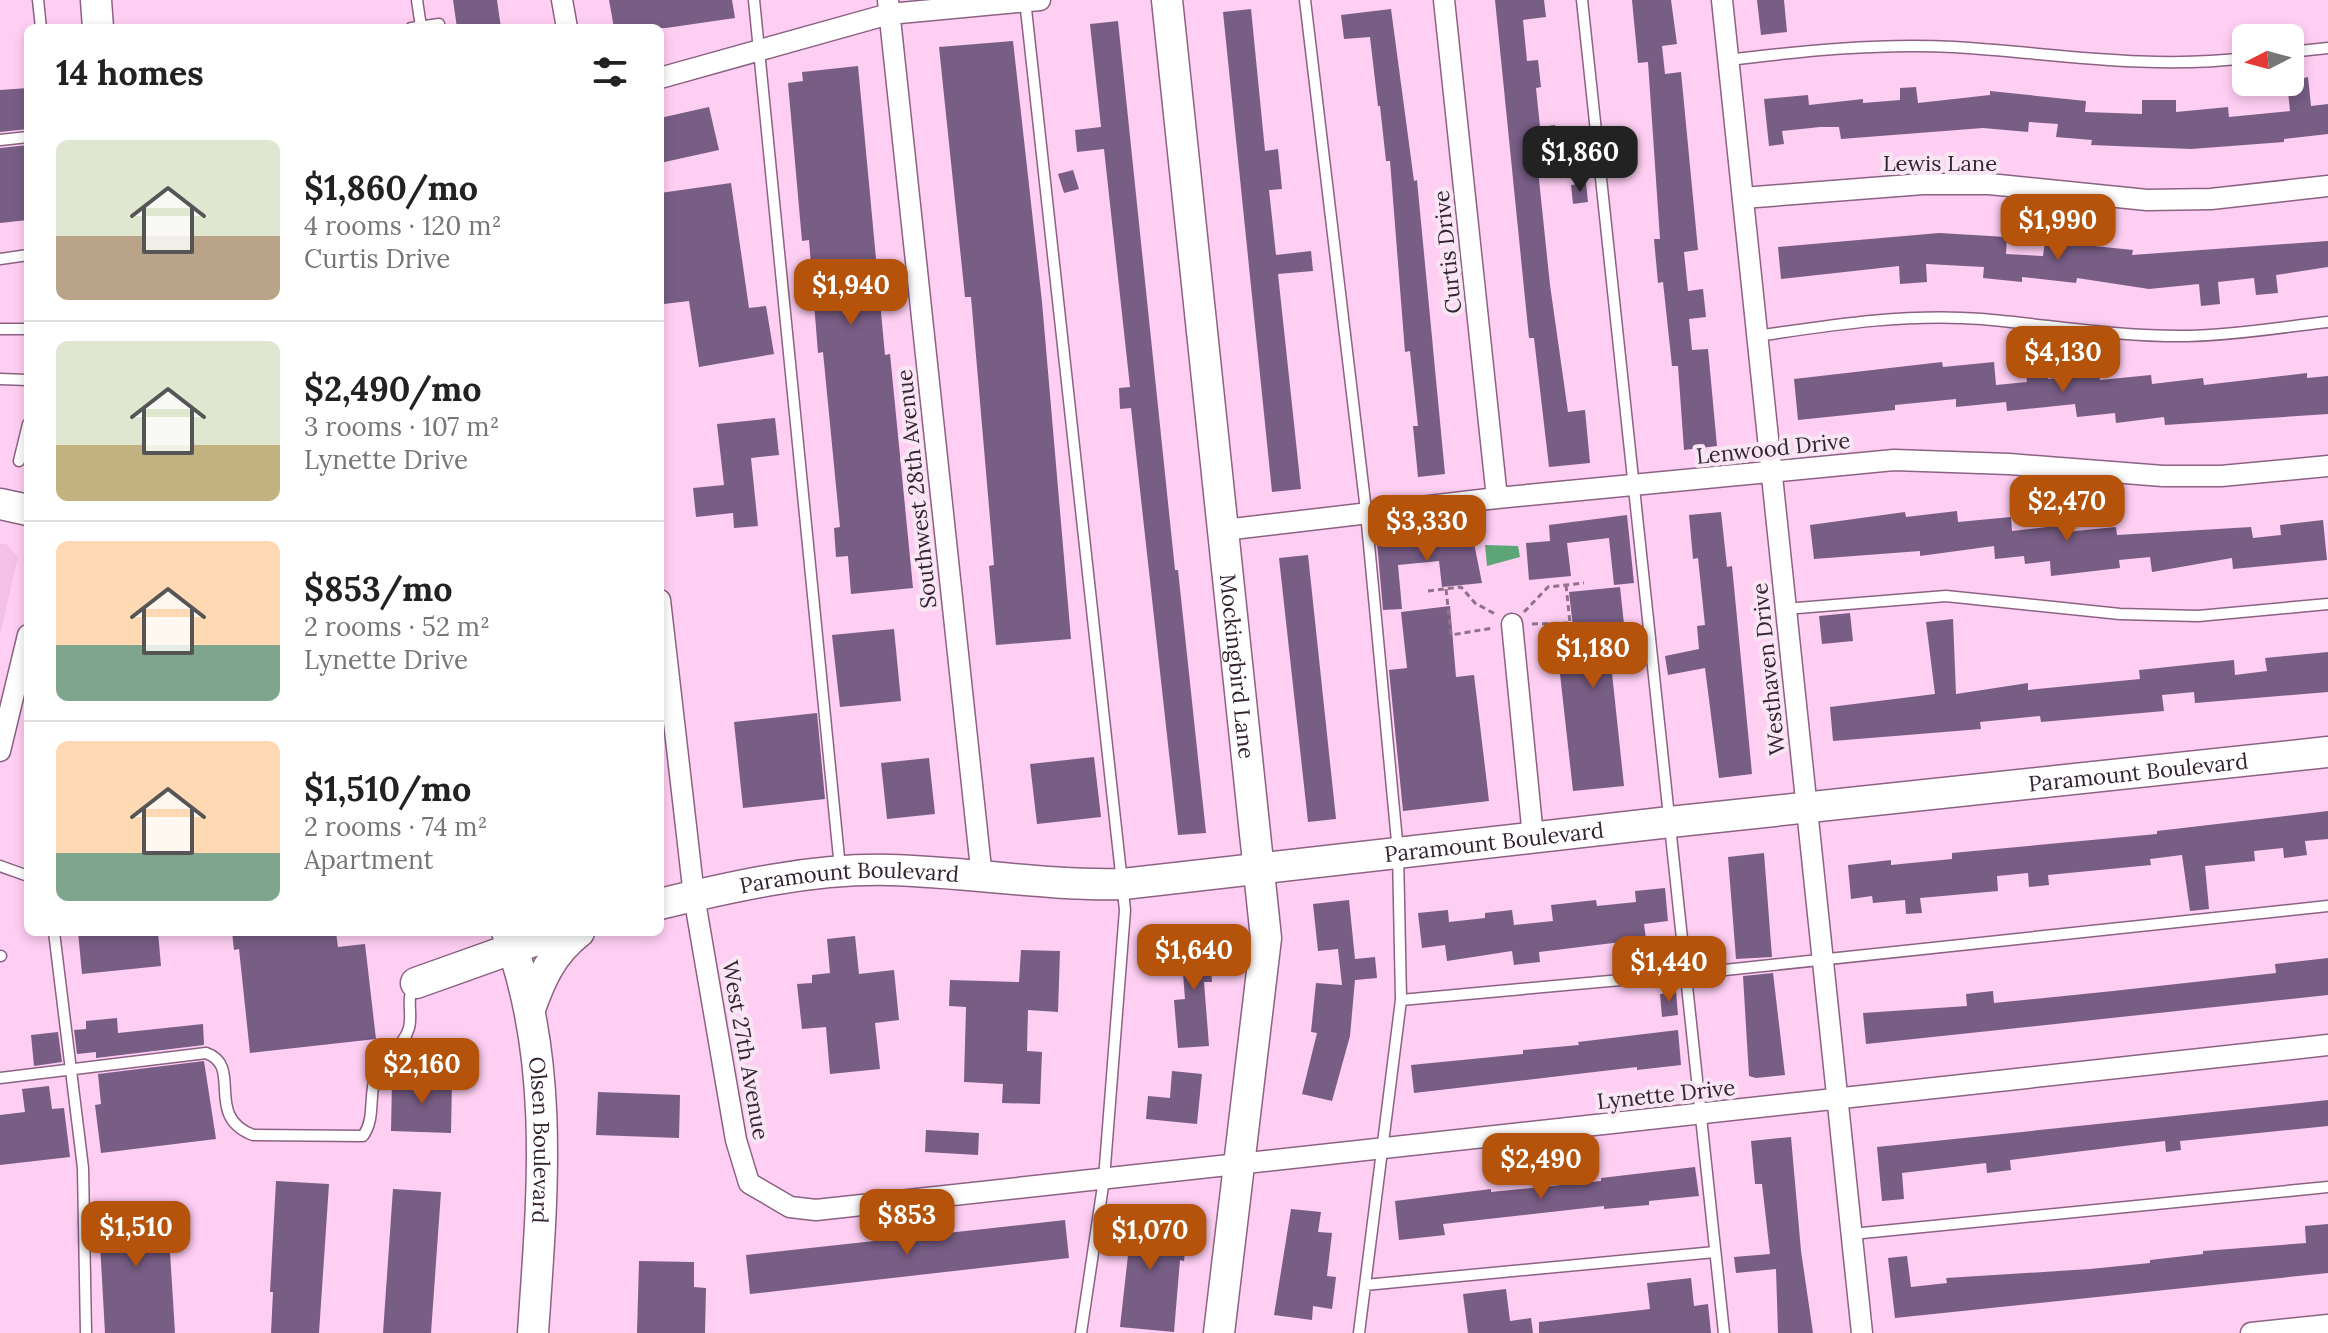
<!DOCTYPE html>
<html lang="en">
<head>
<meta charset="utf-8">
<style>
	body { margin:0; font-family:Lora,serif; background:#f6f6f6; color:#222; height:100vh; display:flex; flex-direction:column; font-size:30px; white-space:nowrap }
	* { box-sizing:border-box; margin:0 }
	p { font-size:26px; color:#767676 }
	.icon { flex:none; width:44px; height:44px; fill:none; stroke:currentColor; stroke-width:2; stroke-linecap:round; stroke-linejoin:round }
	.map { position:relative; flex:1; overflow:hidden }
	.side { position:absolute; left:24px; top:24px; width:640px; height:912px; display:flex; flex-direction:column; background:#fff; border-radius:12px; box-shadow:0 4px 12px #0003 }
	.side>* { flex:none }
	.needle { width:52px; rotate:264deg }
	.buttons { position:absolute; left:2232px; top:24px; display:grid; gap:16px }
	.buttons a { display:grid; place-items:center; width:72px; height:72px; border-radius:12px; background:#fff; box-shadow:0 4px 12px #0003; font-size:40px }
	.price { position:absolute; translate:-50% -68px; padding:0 18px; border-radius:16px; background:#b45309; color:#fff; font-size:26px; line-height:52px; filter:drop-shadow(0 2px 4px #0008) }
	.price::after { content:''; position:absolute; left:50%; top:48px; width:24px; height:18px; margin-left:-12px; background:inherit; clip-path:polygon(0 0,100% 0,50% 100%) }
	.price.current { background:#222; color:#fff }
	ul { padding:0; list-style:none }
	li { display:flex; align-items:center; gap:24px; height:200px; padding:0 32px }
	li+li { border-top:2px solid #e0e0e0 }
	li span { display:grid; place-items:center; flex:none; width:224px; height:160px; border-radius:12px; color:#555 }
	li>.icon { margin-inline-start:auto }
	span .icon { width:96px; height:96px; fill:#fffc; stroke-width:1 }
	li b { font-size:34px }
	h2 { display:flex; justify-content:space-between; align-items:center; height:96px; padding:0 32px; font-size:34px }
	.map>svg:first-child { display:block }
	.built { fill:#f4c0e8 }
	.water { fill:#5ca577 }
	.building { fill:#785d85 }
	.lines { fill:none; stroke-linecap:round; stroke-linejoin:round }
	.lane-casing { stroke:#8b6282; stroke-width:13 }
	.street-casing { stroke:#8b6282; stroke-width:23 }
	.secondary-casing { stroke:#8b6282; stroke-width:33 }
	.path { stroke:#907189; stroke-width:3; stroke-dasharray:6 4; stroke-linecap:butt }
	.lane { stroke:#fff; stroke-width:10 }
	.street { stroke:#fff; stroke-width:20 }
	.secondary { stroke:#fff; stroke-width:30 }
	.labels { text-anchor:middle; stroke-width:8; stroke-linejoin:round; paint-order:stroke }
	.street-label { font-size:22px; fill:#342330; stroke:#f9e6f4 }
</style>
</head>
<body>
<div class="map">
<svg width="2328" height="1333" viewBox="0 0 2328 1333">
	<rect width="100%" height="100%" fill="#fecff3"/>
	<path class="built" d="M0 544H6L18 557 0 635Z"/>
	<path class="water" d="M1485 545 1518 546 1520 557 1487 566Z"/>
	<path class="building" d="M453 0H497L501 28H457Z
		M609 0H732L735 18 666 28H614Z
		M1495 0H1544L1546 17 1523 20 1527 61 1538 60 1541 87 1536 88 1540 127 1555 125 1557 148 1536 151 1550 285 1568 412 1585 410 1590 463 1549 467 1534 338H1529Z
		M1632 0H1671L1677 44 1662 46 1665 74 1681 72 1698 250 1684 252 1688 291 1703 289 1706 317 1689 319 1692 350 1708 349 1717 446 1684 450 1678 366H1672L1663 282 1658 283 1654 239H1660L1648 62 1638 63Z
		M1757 0H1784L1787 32 1761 35Z
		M1251 9 1265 151 1278 149 1282 189 1269 190 1276 255 1311 251 1313 271 1278 274 1301 489 1272 492 1223 12Z
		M1391 9 1414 181 1417 180 1445 474 1418 477 1413 426H1418L1410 351 1405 352 1390 161H1386L1380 106H1378L1370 37 1344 39 1341 15Z
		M1118 21 1175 570H1178L1206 833 1178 835 1131 408 1120 409 1119 388 1130 387 1104 149 1077 152 1075 130 1101 127 1090 24Z
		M1013 41 1042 302 1071 639 996 645 989 566 994 565 971 297H965L939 47Z
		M858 66 885 355 890 354 913 588 851 594 848 556 836 557 834 528 840 527 823 352 818 353 809 240 802 241 788 83 803 81 802 72Z
		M2308 77 2311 106 2328 104V134L2284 139V142L2191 149 2091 145 2092 140 2056 137 2058 124 2029 122 2028 132 1983 128 1841 139 1839 127H1820L1782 131 1784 144 1769 146 1764 99 1808 95 1809 105 1863 99V103L1900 100V88L1916 87 1918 103 1990 95V91L2086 101 2085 112 2142 114V100H2176V112L2228 107 2229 117 2290 111 2287 82Z
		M28 88V129L0 132V90Z
		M709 107 719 150 660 163V118Z
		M28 145V220L0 223V148Z
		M1073 170 1079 189 1064 193 1058 174Z
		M731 183 749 308 766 306 774 354 699 367 689 301 664 304 660 276V193Z
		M1586 183 1588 202 1573 204 1571 185Z
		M1939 233 2007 237 2006 254 2043 256 2045 241 2133 250 2132 255 2328 241V267L2276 275 2278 293 2256 295 2254 278 2218 282 2220 304 2201 306 2199 284 2149 289 2077 278 2076 283 2022 277V282L1983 278 1984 267 1926 264 1927 282 1900 284 1899 266 1781 279 1778 247Z
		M1942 362 1943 367 1994 362 1996 385 2027 382 2025 368 2046 366 2048 379 2099 374 2100 380 2151 375 2152 384 2203 378 2204 385 2307 373V378L2328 376V414L2165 425 2164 417 2116 423 2115 413 2077 417 2075 404 2007 411 2006 402 1956 407V399L1895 405V410L1798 420 1794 379Z
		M775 418 779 455 751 458 758 526 734 528 733 513 696 517 693 488 724 485 717 424Z
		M1957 511 1958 522 2011 517 2012 531 2064 525 2065 532 2116 527 2117 535 2251 527 2253 538 2281 535 2280 525 2323 520 2327 560 2233 569 2232 558 2152 572 2150 557 2119 560 2120 568 2051 576 2050 561 2025 564 2024 556 1995 559 1994 546 1920 556V551L1814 559 1810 525 1905 512 1906 517Z
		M1721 512 1727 567 1732 566 1752 774 1719 778 1705 668 1668 675 1665 656 1699 649 1697 626 1705 625 1698 558 1693 559 1689 515Z
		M1627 515 1634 583 1614 585 1609 538 1567 543 1571 576 1529 580 1526 543 1550 541 1549 525Z
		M1472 533 1482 583 1442 587 1439 561 1398 565 1402 609 1383 610 1377 542Z
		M1308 555 1336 819 1308 822 1279 558Z
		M1620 587 1626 643 1609 645 1624 786 1573 791 1559 665 1577 663 1569 592Z
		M1450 606 1456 677 1474 675 1489 801 1403 811 1389 670 1407 668 1401 612Z
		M1850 613 1853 641 1822 644 1819 616Z
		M1953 619 1956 694 2028 683V690L2140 679 2139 670 2234 660 2235 675 2267 671 2265 658 2328 652V692L2195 703 2194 692 2162 695 2164 711 2041 722 2040 716 1980 722 1981 729 1833 741 1830 707 1935 694 1926 622Z
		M894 629 901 701 840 707 832 635Z
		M817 713 825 799 743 808 734 722Z
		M1094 757 1101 817 1037 824 1030 764Z
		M929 758 935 814 887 819 881 763Z
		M2328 811V839L2305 841 2307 855 2284 858 2283 848 2254 851 2255 861 2205 866 2209 909 2190 911 2182 855 2150 859 2151 865 2048 875 2049 885 2029 887 2028 873 1997 876 1998 891 1920 898 1922 913 1906 914 1905 900 1873 903 1872 896 1851 899 1848 865 1891 860V865L1952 859V853L2157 834V831Z
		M1764 853 1772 957 1736 959 1728 857Z
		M1665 888 1668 921 1644 924 1646 939 1539 952 1540 962 1514 965 1512 951 1447 961 1445 945 1422 948 1418 913 1448 910 1449 922 1485 918V913L1512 910 1514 925 1553 921 1551 905 1596 900 1597 906 1636 902 1635 891Z
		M1349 900 1355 959 1375 957 1377 978 1355 980 1350 1036 1332 1101 1302 1094 1317 1033 1311 1032 1316 983 1342 985 1338 949 1318 951 1313 904Z
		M78 932H158L161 966 82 974Z
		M232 932H336L338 947 365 944 376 1039 250 1053 239 949 234 950Z
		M1209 934 1212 982H1204L1209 1046 1178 1048 1174 1000 1185 999 1180 935Z
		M855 936 859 974 894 970 899 1020 875 1023 880 1069 830 1074 826 1027 802 1029 797 984 812 983V975L830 973 827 939Z
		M1021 950 1060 951 1058 1012 1028 1010 1027 1051 1042 1052 1040 1104 1002 1103 1003 1084 964 1082 966 1007 949 1006 950 980 1019 982Z
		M2328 958V995L1866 1044 1863 1013 1967 1006 1966 994 1993 991 1994 1003 2113 991 2276 973 2275 964Z
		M1773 973 1785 1075 1756 1078 1749 1076 1743 976Z
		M1676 992 1678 1015 1662 1017 1660 994Z
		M117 1018 118 1033 203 1024 204 1045 96 1058V1052L77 1054 74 1030 86 1029V1021Z
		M1678 1030 1681 1065 1637 1070V1067L1414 1093 1411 1065 1523 1054V1050L1579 1045 1578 1042Z
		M58 1032 62 1062 34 1066 31 1035Z
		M204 1061 216 1139 101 1153 95 1105 101 1104 98 1074Z
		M1172 1071 1202 1074 1197 1124 1146 1119 1148 1096 1170 1098Z
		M392 1079 452 1080 451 1133 391 1131Z
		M49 1086 52 1109 64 1108 70 1157 0 1165V1115L25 1112 22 1089Z
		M598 1092 680 1095 679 1138 596 1135Z
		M2328 1100V1126L2180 1141 2181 1150 2166 1152 2165 1141 2010 1160 2011 1170 1987 1173 1986 1163 1902 1173 1904 1199 1882 1201 1877 1147Z
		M926 1130 979 1133 978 1155 925 1152Z
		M1791 1137 1801 1251 1813 1333H1778L1776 1269 1736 1273 1734 1257 1770 1254 1762 1184H1755L1751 1141Z
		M1695 1167 1699 1196 1649 1201V1205L1604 1209V1206L1443 1224 1445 1235 1399 1240 1395 1201 1491 1189V1192L1601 1181V1178Z
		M276 1181 329 1184 319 1333H271L273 1292H270Z
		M393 1189 441 1192 431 1333H383Z
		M167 1203 175 1333H105L98 1208Z
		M1291 1209 1321 1212 1318 1232 1332 1233 1327 1276 1336 1277 1332 1309 1313 1306 1312 1320 1274 1315Z
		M1113 1218 1188 1226 1184 1261 1180 1260 1174 1332 1120 1327 1128 1255 1109 1252Z
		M1065 1220 1069 1258 750 1294 746 1255Z
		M2328 1224V1273L1895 1318 1888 1258 1907 1256 1911 1287 1947 1283 1946 1278 2090 1269 2150 1263V1260L2203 1254V1251L2306 1243 2305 1226Z
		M639 1261 694 1262V1287L706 1288 705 1333H637Z
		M1691 1278 1694 1306 1708 1304 1711 1333H1539V1322L1650 1309 1647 1283Z
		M1506 1289 1510 1321 1531 1318 1533 1333H1468L1463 1294Z"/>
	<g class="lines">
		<g class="lane-casing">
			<path id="lane" d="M38 0 41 28
				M417 0 421 27
				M754 0 840 868
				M1025 0 1125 910 1104 1179 1081 1333
				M1305 0 1365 502 1398 852 1401 1000 1359 1333
				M1582 0 1724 1333
				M411 28 439 24 440 28
				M2290 52 2328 48
				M1728 60C1803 51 1878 43 1954 47 2052 53 2148 70 2246 58
				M0 140 28 137
				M0 259 28 255
				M0 329H28
				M1757 336C1831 325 1906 313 1982 319 2051 325 2118 337 2188 336 2235 335 2282 327 2328 322
				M0 379 28 380
				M19 461 28 424
				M1785 609 1946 596 2120 614 2198 616 2328 604
				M0 866 28 876
				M54 932 83 1168 86 1333
				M0 956H1
				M1401 1000 1687 974 2328 906
				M0 1078 206 1053C244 1066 203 1116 253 1135L363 1136C376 1118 368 1095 376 1075 384 1057 404 1046 409 1028 413 1013 405 998 415 985
				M1852 1234 2328 1187
				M1365 1285 1715 1252"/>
		</g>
		<g class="street-casing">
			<path id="street" d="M562 0 567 28
				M888 0 982 878
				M1444 0 1497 498
				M1722 0 1862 1333
				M660 78 889 14 1040 0
				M1743 198 1923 184H1989L2147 200 2211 199 2328 186
				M1224 530 1497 498 1894 460 2009 464 2163 476H2221L2328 466
				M660 600 694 896 736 1140 749 1183 790 1207 816 1210 2328 1045
				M1512 624 1533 837
				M0 751 28 635
				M2251 1333 2328 1325"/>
		</g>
		<g class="secondary-casing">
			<g id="secondary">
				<path d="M96 0 98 28"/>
				<path id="s1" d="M1167 0 1266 938 1219 1333"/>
				<path d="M0 504 28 510"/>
				<path id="s2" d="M660 904C734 886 814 868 890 870 969 872 1045 886 1123 884L1670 822 2328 752"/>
				<path id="s3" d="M507 932C556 1061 542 1199 533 1333"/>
				<path d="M416 983 559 932"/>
				<path d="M530 1009C541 978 552 953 579 932"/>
			</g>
		</g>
		<path class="path" d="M1446 589 1451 635 1493 628
			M1428 591 1461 587 1475 603 1495 614
			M1524 612 1548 587 1584 583
			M1532 624 1570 623 1566 585"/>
		<use href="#lane" class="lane"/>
		<use href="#street" class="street"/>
		<use href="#secondary" class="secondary"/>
	</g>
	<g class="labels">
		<g class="street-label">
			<text x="1940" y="171">Lewis Lane</text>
			<text transform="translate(1447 252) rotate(-96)" y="8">Curtis Drive</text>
			<text transform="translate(1773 448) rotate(-6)" y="8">Lenwood Drive</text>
			<text transform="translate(916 489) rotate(-96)" y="8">Southwest 28th Avenue</text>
			<text dy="8" stroke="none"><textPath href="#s1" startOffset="670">Mockingbird Lane</textPath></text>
			<text transform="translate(1768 669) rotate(-96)" y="8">Westhaven Drive</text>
			<text dy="8" stroke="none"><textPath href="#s2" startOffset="1488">Paramount Boulevard</textPath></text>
			<text dy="8" stroke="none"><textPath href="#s2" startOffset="840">Paramount Boulevard</textPath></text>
			<text dy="8" stroke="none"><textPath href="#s2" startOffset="192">Paramount Boulevard</textPath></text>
			<text transform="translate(746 1050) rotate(80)" y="8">West 27th Avenue</text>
			<text transform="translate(1666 1094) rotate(-6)" y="8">Lynette Drive</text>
			<text dy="8" stroke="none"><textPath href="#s3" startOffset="212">Olsen Boulevard</textPath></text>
		</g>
	</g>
</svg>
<div class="buttons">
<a><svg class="needle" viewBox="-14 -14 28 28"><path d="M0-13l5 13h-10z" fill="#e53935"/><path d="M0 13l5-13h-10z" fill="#767676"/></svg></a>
</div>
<b class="price current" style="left:1580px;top:194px">$1,860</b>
<b class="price" style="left:2058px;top:262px">$1,990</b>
<b class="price" style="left:851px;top:327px">$1,940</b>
<b class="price" style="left:2063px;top:394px">$4,130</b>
<b class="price" style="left:2067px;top:543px">$2,470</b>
<b class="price" style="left:1427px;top:563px">$3,330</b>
<b class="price" style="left:1593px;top:690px">$1,180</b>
<b class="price" style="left:1194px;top:992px">$1,640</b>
<b class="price" style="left:1669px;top:1004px">$1,440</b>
<b class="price" style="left:422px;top:1106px">$2,160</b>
<b class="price" style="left:1541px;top:1201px">$2,490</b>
<b class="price" style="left:907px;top:1257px">$853</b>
<b class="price" style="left:136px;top:1269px">$1,510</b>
<b class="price" style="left:1150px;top:1272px">$1,070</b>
<section class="side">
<h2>14 homes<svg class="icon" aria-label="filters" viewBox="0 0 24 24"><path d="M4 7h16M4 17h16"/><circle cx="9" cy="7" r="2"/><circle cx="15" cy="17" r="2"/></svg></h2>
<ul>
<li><span style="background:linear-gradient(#dfe7d0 60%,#b9a48a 0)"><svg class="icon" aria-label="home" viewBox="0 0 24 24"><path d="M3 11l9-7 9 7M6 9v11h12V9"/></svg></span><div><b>$1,860/mo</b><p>4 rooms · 120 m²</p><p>Curtis Drive</p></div></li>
<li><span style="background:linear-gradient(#dfe7d0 65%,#c2b280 0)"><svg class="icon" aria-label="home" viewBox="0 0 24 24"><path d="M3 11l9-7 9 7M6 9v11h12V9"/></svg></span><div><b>$2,490/mo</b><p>3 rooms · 107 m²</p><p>Lynette Drive</p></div></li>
<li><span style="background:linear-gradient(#ffd9b3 65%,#7fa58c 0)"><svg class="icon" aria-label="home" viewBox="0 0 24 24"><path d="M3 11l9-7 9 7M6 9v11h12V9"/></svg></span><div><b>$853/mo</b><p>2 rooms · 52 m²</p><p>Lynette Drive</p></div></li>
<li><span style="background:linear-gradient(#ffd9b3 70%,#7fa58c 0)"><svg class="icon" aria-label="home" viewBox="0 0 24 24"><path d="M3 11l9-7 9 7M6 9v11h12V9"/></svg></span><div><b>$1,510/mo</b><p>2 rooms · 74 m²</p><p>Apartment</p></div></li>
</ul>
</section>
</div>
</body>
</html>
